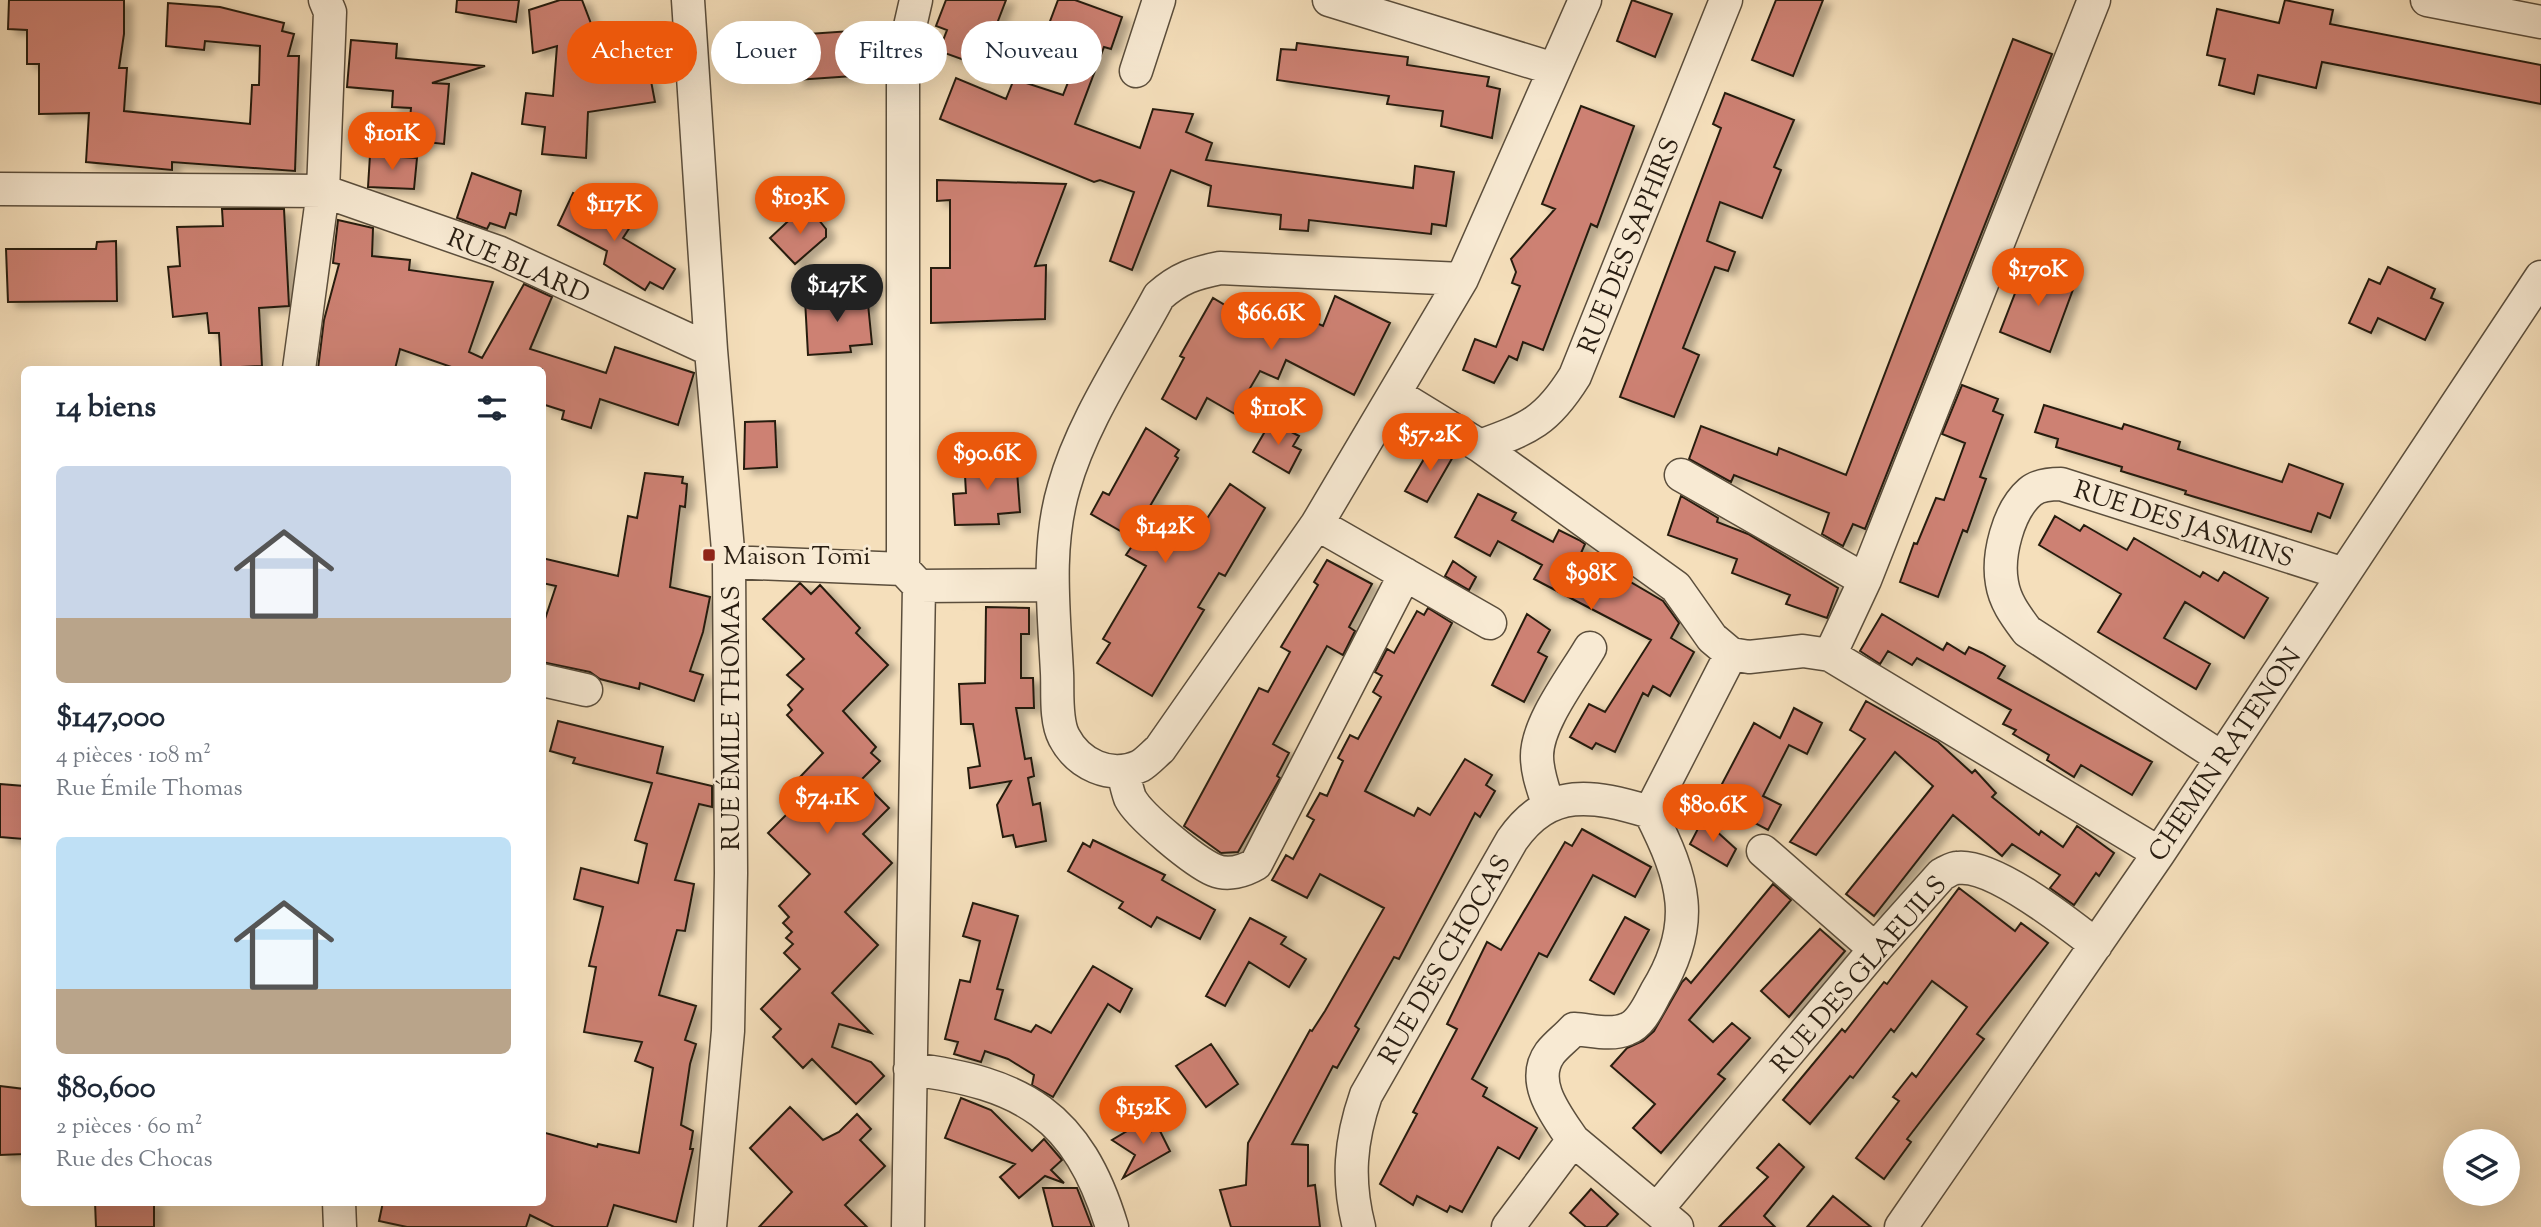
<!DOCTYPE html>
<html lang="fr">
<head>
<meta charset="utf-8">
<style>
	body { margin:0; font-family:"Sorts Mill Goudy",serif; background:#f6f6f7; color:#1f2937; height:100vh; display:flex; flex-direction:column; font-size:26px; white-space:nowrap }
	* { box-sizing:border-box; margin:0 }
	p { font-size:23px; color:#747a83 }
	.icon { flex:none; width:38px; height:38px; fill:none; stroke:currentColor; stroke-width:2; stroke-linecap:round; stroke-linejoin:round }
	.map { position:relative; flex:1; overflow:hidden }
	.side { position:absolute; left:21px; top:366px; width:525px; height:840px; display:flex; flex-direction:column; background:#fff; border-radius:10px; box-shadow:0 7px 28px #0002 }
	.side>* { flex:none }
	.top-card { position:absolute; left:567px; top:21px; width:665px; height:63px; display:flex; gap:14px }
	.fabs { position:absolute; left:2443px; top:1129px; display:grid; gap:14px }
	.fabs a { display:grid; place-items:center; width:77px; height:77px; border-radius:50%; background:#fff; box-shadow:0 7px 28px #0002; font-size:35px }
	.price { position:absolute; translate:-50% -60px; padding:0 16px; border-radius:24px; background:#ea580c; color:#fff; font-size:23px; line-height:46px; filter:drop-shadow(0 2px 4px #0008) }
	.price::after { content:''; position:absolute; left:50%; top:42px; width:21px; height:16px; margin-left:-10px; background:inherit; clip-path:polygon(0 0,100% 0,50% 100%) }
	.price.selected { background:#222; color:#fff }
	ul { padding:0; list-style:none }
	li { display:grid; align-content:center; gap:14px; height:371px; padding:0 35px }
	li span { display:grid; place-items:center; height:217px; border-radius:10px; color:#555 }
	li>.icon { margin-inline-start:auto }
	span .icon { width:126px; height:126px; fill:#fffc; stroke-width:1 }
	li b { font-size:30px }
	h2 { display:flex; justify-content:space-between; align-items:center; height:84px; padding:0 35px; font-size:30px }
	.chip { padding:0 24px; border-radius:32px; background:#fff; box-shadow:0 7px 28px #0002; font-size:24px; line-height:63px }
	.chip.selected { background:#ea580c; color:#fff }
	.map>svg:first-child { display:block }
	.building { fill:#cd8173; stroke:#281d11; stroke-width:2; filter:url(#shadow) }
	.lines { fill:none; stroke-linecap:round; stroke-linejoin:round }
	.minor-casing { stroke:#5b4e3c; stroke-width:35 }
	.minor { stroke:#f8ead3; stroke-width:32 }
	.poi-dot { fill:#8f2418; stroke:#f8ead3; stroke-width:2.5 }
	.labels { text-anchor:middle; stroke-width:6; stroke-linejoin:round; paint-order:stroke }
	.street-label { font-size:26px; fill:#281d11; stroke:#f8ead3 }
	.poi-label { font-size:26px; fill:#281d11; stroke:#f8ead3; text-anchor:start }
</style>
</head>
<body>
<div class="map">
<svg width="2541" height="1227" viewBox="0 0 2541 1227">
	<defs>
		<filter id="shadow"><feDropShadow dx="8" dy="4.5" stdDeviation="3.5" flood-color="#0004"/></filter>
	</defs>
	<rect width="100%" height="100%" fill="#f5dfbb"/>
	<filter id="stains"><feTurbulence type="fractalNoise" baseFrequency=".00286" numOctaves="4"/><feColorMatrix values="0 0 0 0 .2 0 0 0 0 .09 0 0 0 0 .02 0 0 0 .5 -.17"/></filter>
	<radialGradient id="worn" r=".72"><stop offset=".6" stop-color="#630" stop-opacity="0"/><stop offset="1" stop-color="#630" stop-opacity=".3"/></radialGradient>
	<path class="building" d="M9 0H124V34L119 68H127L124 111 250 124 252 85H259L260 46 205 41 204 50 166 46 168 3 220 7 284 23 282 31 294 34 288 56H299L295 171 172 162V170L86 162 89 113 39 114V64H27V30L8 29Z
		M457 0H519L516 22 456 12Z
		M560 0H582L608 68 647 60 655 102 588 112 586 158 542 154 545 127 522 124 526 93 553 96 557 46 533 53 529 10Z
		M946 0H1006L988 47 974 41 967 61 939 51 947 30 936 26Z
		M1058 0H1075L1122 17 1111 49 1104 47 1075 124 1140 148 1153 109 1193 114 1186 132 1212 143 1206 160 1413 188 1415 166 1454 172 1446 226 1432 224 1431 234 1309 220 1308 231 1280 229 1281 215 1208 206 1211 186 1171 170 1132 270 1110 261 1134 192 1100 180 1094 182 940 119 956 78 1006 99 1014 79 1063 95 1085 39 1049 24Z
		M1632 0 1672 14 1655 57 1617 41Z
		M1776 0H1823L1793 76 1752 60Z
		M2285 0 2333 10 2330 24 2541 65V104L2322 62 2316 88 2258 75 2254 94 2219 85 2225 59 2207 55 2217 9 2279 23Z
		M851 31 853 76 796 80 794 35Z
		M2013 39 2052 54 1865 529 1853 524 1843 546 1822 534 1829 513 1734 475 1731 482 1689 459 1701 426 1777 455 1779 448 1846 475Z
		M351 40 397 44 396 58 485 66 432 83 449 84 444 144 408 140 411 108 392 107 393 91 347 87Z
		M1297 43 1408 57 1407 65 1489 77 1487 86 1500 89 1492 138 1441 126 1443 111 1387 104 1389 96 1277 80 1281 49 1296 50Z
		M1725 93 1794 120 1774 167 1781 170 1762 218 1720 202 1707 241 1735 252 1728 271 1715 267 1683 348 1699 355 1674 417 1620 397 1721 128 1713 124Z
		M1581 106 1634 126 1597 227 1591 224 1543 350 1523 342 1517 360 1509 356 1494 383 1463 370 1475 339 1496 347 1520 286 1512 283 1516 272 1511 259 1555 209 1542 204Z
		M370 155 417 158 414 189 368 187Z
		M472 173 521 191 516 215 510 213 505 228 490 223 487 229 457 218Z
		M937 180 1066 184 1035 266 1046 265 1045 319 931 323V268H950V200L937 201Z
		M573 193 632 224 623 238 675 269 663 289 650 282 645 290 604 264 607 251 558 225Z
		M222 209H284L289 306 259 308 262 366 221 368 219 333H209L207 313 173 317 168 267 180 266 177 227 223 226Z
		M799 211 807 220 814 214 826 229V237L795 264 770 238Z
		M338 220 373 228 372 256 410 260 409 270 493 282 469 352 482 358 524 284 552 297 530 349 606 373 615 347 694 373 678 425 600 399 591 428 562 419 564 411 542 404V369H457L400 349 395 369H318L324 320 339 264 333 263Z
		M116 241 117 301 8 302 6 249H96L97 242Z
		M2026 265 2075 284 2050 352 2000 332Z
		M2388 267 2435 289 2431 298 2443 303 2425 340 2378 318 2371 333 2349 323 2369 279 2380 284Z
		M867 294 872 344 850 346 851 352 808 355 805 299Z
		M1335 296 1390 323 1354 395 1286 360 1278 379 1260 371 1235 414 1207 398 1196 419 1162 399 1184 358 1180 356 1213 298 1230 308 1233 302 1266 315 1268 311 1280 316 1283 308 1323 326Z
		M1962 385 1998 399 1993 411 2003 415 1980 477 1986 479 1967 532 1963 530 1938 597 1900 582 1914 543 1917 544 1936 498 1944 500 1965 443 1942 434Z
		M2044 405 2122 429 2124 424 2180 442 2178 449 2282 482 2289 464 2343 484 2330 518 2318 513 2311 532 2185 494 2186 491 2121 471 2122 467 2056 447 2058 439 2035 432Z
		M775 421 777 467 744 469 745 422Z
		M1271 421 1299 436 1293 446 1301 450 1289 473 1253 452Z
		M1146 428 1179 450 1175 456 1178 458 1146 513 1192 541 1230 484 1265 508 1225 576 1219 573 1198 607 1204 610 1152 696 1097 663 1110 643 1103 639 1146 566 1126 555 1136 540 1091 514 1103 492 1109 495Z
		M1434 442 1454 455 1427 502 1405 491Z
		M1007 457 1008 471H1017L1020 512 998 514 999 524 955 525 953 494 966 493 964 458Z
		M645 473 683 477 682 483 687 484 685 507 680 506 670 587 710 597 703 632 690 671 703 675 694 701 640 683 639 689 600 679 590 672 542 662V628L556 586 542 583V558L618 576 628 516 637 518Z
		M1478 494 1516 513 1512 520 1553 542 1559 530 1579 540 1585 544 1581 553 1663 601 1679 623 1671 638 1694 652 1670 696 1653 686 1648 696 1643 693 1615 752 1596 743 1592 749 1570 737 1589 704 1605 712 1651 640 1534 579 1542 565 1498 541 1490 556 1455 537Z
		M1681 496 1718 518 1717 522 1748 534 1838 588 1827 618 1786 604 1790 595 1732 573 1737 559 1668 535Z
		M2055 516 2080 531 2084 525 2127 550 2134 538 2200 577 2203 572 2218 581 2224 572 2268 598 2244 638 2185 602 2164 638 2210 664 2196 689 2098 632 2121 594 2039 545Z
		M1327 560 1372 584 1349 627 1355 631 1343 655 1327 646 1273 744 1289 753 1277 776 1280 778 1238 852 1221 853 1184 826 1259 688 1268 692 1290 652 1281 647 1318 585 1314 582Z
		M1453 561 1476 577 1469 590 1445 576Z
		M800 583 811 594 820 585 860 628 856 633 888 665 843 711 876 747 871 753 880 761 861 780 889 808 863 834 892 863 845 912 878 945 832 993 871 1033 839 1024 832 1047 871 1062 884 1076 856 1104 812 1059 803 1068 773 1037 781 1029 761 1009 800 969 784 953 793 944 786 938 792 932 783 923 789 917 779 906 810 874 768 833 804 797 799 793 807 784 800 777 823 753 787 715 792 710 788 705 803 689 787 675 804 659 763 619Z
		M986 607 1029 608V634H1021V678H1033L1034 708H1016L1025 759 1031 758 1034 776 1028 778 1033 805 1040 803 1046 841 1016 847 1013 835 1003 837 997 805 1011 781 970 788 968 768 980 766 973 724H961L959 684 985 683Z
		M1428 608 1452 623 1365 791 1414 816 1418 808 1430 815 1465 759 1492 775 1486 785 1495 791 1480 817 1475 813 1399 959 1394 957 1355 1026 1359 1029 1337 1068 1333 1066 1292 1144 1308 1145V1186L1315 1185 1320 1227H1231L1220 1190 1246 1185 1248 1143 1310 1030 1312 1031 1325 1011 1384 908 1320 874 1307 898 1272 880 1286 855 1293 859 1314 820 1307 816 1320 793 1327 796 1343 761 1338 758 1350 735 1358 739 1381 697 1373 692 1382 676 1375 672 1387 649 1394 653 1417 611 1424 615Z
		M1527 614 1550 630 1538 652 1547 657 1524 702 1492 685Z
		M1882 614 1943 650 1947 643 1965 654 1969 647 1982 653 2005 666 1998 678 2152 762 2132 795 2081 765 2074 777 2047 760 2049 755 2013 734 2016 730 2003 724 2011 710 1917 658 1912 665 1888 651 1880 664 1860 651Z
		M1866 701 1938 742 1972 773 1975 770 1996 793 1992 797 2039 835 2041 831 2063 847 2077 826 2114 853 2099 876 2096 873 2074 905 2050 888 2060 875 2012 844 2002 856 1953 815 1874 916 1846 894 1933 786 1895 752 1816 855 1790 842 1865 739 1850 730Z
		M1794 708 1822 723 1807 754 1789 745 1763 796 1781 805 1768 830 1713 801 1754 723 1780 738Z
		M558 721 663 747 657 773 712 786V807L699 804 675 880 694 884 685 931 677 930 659 995 696 1006 685 1040 696 1044 690 1064 681 1125 693 1131 690 1149H693L676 1222 614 1205 607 1227H554L530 1215 526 1227H407L379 1221 383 1202H542V1132L597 1147 598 1144 639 1153 653 1068 635 1061 642 1042 584 1032 596 967 589 966 603 907 574 899 581 868 638 883 647 844 635 840 652 783 573 763 575 758 550 751Z
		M0 784 24 786V839L0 837Z
		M1703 819 1736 849 1727 866 1690 844Z
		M1582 829 1651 867 1635 897 1593 875 1547 957 1539 953 1472 1079 1487 1088 1483 1096 1537 1128 1519 1159 1498 1147 1462 1212 1450 1206 1447 1212 1417 1196 1413 1205 1380 1184 1417 1114 1413 1112 1457 1029 1447 1024 1487 942 1501 950 1565 842 1572 846Z
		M1093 840 1165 875 1162 880 1215 910 1200 939 1157 917 1151 927 1119 908 1123 902 1068 871 1083 843 1090 847Z
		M1773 884 1791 900 1689 1020 1713 1042 1732 1023 1750 1038 1718 1074 1725 1079 1661 1153 1633 1128 1655 1104 1611 1066 1627 1048 1643 1041 1654 1031 1682 982 1686 978 1691 983Z
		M1959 888 2015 931 2021 923 2048 943 1977 1034 1984 1039 1907 1139 1911 1142 1884 1179 1856 1158 1899 1101 1893 1097 1912 1073 1916 1077 1967 1007 1932 981 1894 1032 1891 1029 1853 1078 1850 1076 1810 1124 1783 1100 1842 1029 1845 1032 1884 982 1887 984Z
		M973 903 1018 916 997 989 1003 990 995 1019 1031 1032 1036 1025 1051 1033 1093 966 1132 989 1120 1012 1108 1004 1053 1097 1032 1085 1034 1075 1008 1059 985 1051 981 1062 954 1054 958 1042 945 1039 960 980 970 982 980 941 963 936Z
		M1625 917 1649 930 1614 994 1590 980Z
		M1250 918 1286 937 1281 944 1306 959 1289 987 1249 962 1225 1006 1206 996Z
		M1820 929 1845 951 1789 1017 1761 991Z
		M1211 1044 1238 1084 1206 1107 1176 1066Z
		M0 1086 24 1089V1154L0 1155Z
		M961 1098 991 1110 1032 1151 1044 1139 1062 1160 1051 1170 1064 1183 1045 1176 1019 1198 1000 1177 1015 1164 945 1138Z
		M790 1107 823 1140 839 1132 857 1114 871 1129 860 1140 885 1166 845 1205 867 1227H759L792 1192 750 1148Z
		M1144 1121 1150 1132 1158 1127 1170 1151 1123 1178 1135 1155 1112 1140Z
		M1779 1144 1804 1167 1764 1216 1775 1227H1719L1768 1177 1757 1168Z
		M1043 1188H1077L1092 1227H1053Z
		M1591 1189 1618 1214 1606 1227H1586L1570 1213Z
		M1833 1196 1871 1227H1807Z
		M95 1202H154V1227H96Z"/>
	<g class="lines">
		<g class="minor-casing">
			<path id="minor" d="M688 0 711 350 729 562 731 873 728 1031 710 1227
				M1329 0 1554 69
				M2427 0 2541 22
				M1136 71 1159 0
				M0 189 323 191 498 252 711 350
				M1462 279 1220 268C1195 273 1179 278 1159 296 1127 356 1082 422 1064 487 1046 547 1054 612 1057 673 1058 691 1055 720 1064 737 1078 764 1110 780 1140 766 1147 762 1154 754 1160 749L1317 524 1462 279 1585 0
				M299 369 323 191 330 12 325 0
				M1395 394 1480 446 1676 587 1712 638 1731 654 1749 657 1803 651 1830 655 2159 853
				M1480 446C1530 428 1547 421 1575 376L1726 0
				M1681 475 1865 580
				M1317 524 1490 623
				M729 562 903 569 919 586 1051 585
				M903 569V57L916 0
				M1830 655 1865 580 2094 0
				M542 680 586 690
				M2222 758 2027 631C2016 616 2005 602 2002 583 1997 556 2008 511 2030 492 2038 485 2050 484 2061 484L2344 574
				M1123 771C1125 780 1127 790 1130 798 1139 816 1195 862 1214 870 1228 876 1244 871 1256 864L1405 574
				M1548 804C1543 788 1537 773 1537 756 1537 723 1573 677 1590 648
				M1763 851 1875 949
				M910 1069C1023 1083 1078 1115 1112 1227
				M1573 1140 1677 1227
				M339 1202 340 1227
				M1658 1208 1875 949 1942 874C1947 872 1952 868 1957 868 1992 863 2068 923 2096 945
				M908 1227 919 586
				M1359 1227C1347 1180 1350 1141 1366 1095L1512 840C1550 786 1593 795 1650 812
				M1508 1227 1573 1140C1557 1116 1529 1082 1550 1053 1557 1044 1567 1037 1574 1029 1591 1030 1611 1036 1627 1029 1641 1024 1649 1005 1656 992 1698 924 1684 879 1650 812L1731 654
				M1901 1227 2159 853 2541 277"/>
		</g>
		<use href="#minor" class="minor"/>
	</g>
	<rect class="poi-dot" x="702" y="548" width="14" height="14" rx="3.5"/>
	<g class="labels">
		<g class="street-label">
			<text transform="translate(1628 245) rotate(-68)" y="9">RUE DES SAPHIRS</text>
			<text transform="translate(519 265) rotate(23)" y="9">RUE BLARD</text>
			<text transform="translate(2184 523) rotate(18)" y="9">RUE DES JASMINS</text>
			<text transform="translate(730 718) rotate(-90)" y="9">RUE ÉMILE THOMAS</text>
			<text transform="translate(2224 754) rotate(-56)" y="9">CHEMIN RATENON</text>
			<text transform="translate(1444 959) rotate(-60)" y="9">RUE DES CHOCAS</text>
			<text transform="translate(1858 974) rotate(-49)" y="9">RUE DES GLAEUILS</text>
		</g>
		<g class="poi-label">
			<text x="723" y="564">Maison Tomi</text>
		</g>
	</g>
	<rect width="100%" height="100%" filter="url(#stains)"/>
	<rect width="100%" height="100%" fill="url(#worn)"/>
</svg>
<div class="fabs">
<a><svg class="icon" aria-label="layers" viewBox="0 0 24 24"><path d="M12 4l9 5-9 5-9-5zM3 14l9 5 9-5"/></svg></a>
</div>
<b class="price" style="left:392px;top:172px">$101K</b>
<b class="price" style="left:800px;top:236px">$103K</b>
<b class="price" style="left:614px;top:243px">$117K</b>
<b class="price" style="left:2038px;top:308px">$170K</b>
<b class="price selected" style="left:837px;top:324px">$147K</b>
<b class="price" style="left:1271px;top:352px">$66.6K</b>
<b class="price" style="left:1278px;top:447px">$110K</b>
<b class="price" style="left:1430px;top:473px">$57.2K</b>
<b class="price" style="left:987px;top:492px">$90.6K</b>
<b class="price" style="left:1165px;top:565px">$142K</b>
<b class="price" style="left:1591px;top:612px">$98K</b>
<b class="price" style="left:827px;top:836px">$74.1K</b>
<b class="price" style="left:1713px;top:844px">$80.6K</b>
<b class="price" style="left:1143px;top:1146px">$152K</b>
<div class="top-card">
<a class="chip selected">Acheter</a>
<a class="chip">Louer</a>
<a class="chip">Filtres</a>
<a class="chip">Nouveau</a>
</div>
<section class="side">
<h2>14 biens<svg class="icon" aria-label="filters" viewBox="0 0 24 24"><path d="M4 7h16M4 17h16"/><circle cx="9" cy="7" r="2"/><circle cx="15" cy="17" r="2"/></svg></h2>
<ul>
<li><span style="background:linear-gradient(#c9d6e8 70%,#b9a48a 0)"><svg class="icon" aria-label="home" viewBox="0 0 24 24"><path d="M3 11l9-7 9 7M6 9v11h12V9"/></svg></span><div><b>$147,000</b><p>4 pièces · 108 m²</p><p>Rue Émile Thomas</p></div></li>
<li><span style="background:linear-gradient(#bfe0f5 70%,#b9a48a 0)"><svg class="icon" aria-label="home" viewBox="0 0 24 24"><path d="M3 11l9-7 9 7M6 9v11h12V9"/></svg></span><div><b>$80,600</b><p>2 pièces · 60 m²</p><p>Rue des Chocas</p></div></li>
</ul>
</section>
</div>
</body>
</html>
